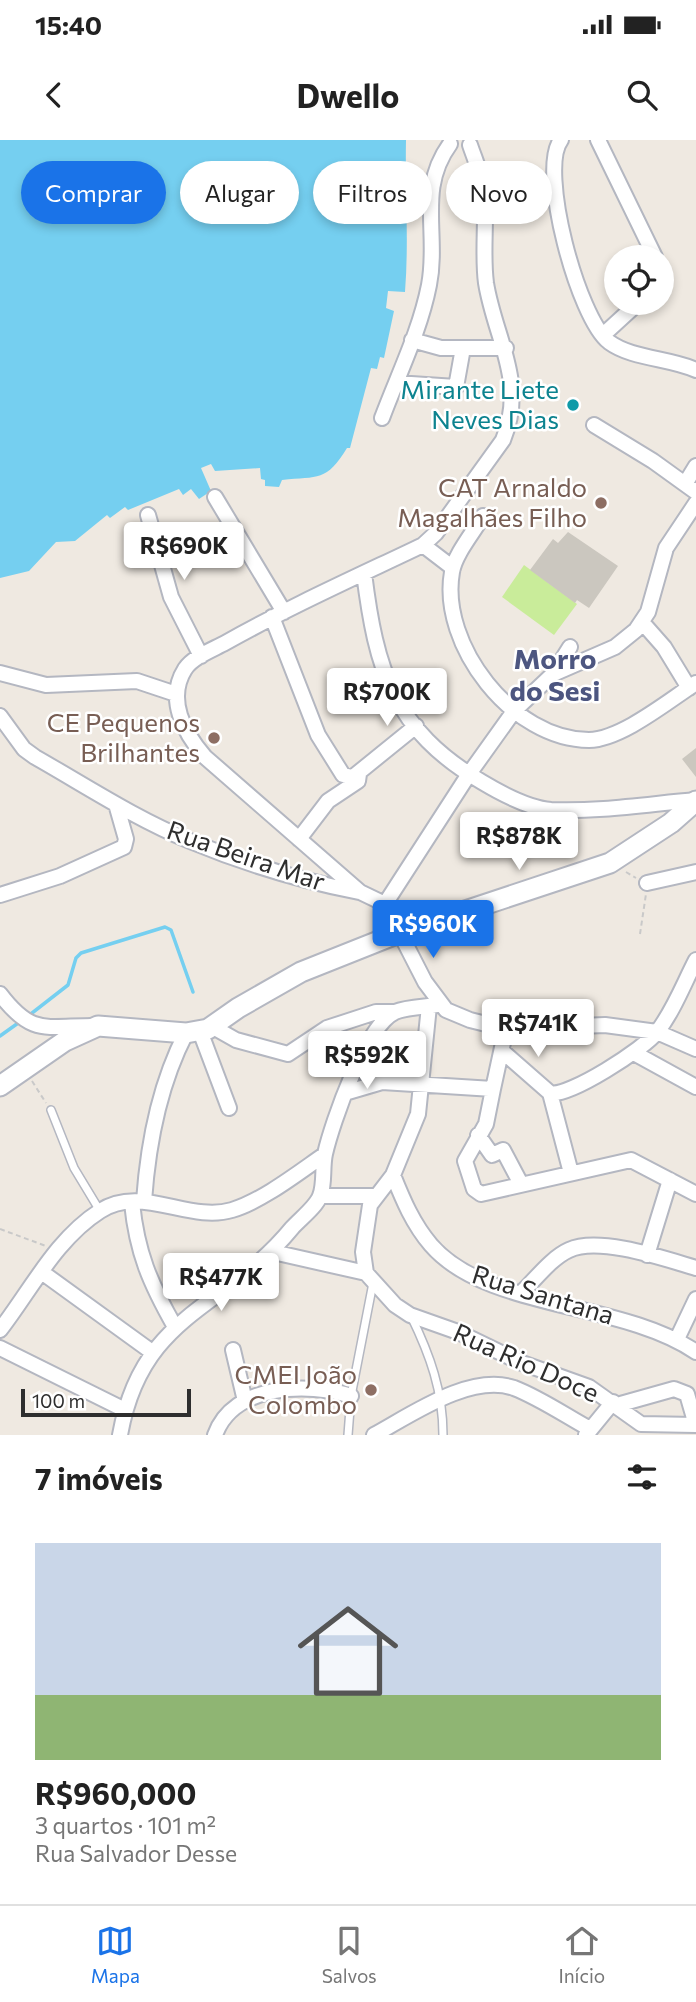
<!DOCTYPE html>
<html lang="pt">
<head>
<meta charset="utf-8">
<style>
	body { margin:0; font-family:Commissioner,sans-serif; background:#f6f6f6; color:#222; height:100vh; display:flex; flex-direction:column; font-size:26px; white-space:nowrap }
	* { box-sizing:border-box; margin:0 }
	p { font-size:23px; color:#767676 }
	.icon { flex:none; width:38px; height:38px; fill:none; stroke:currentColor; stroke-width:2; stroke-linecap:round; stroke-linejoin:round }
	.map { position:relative; height:1295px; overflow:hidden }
	.drawer { display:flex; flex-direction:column; background:#fff; flex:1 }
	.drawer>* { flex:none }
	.top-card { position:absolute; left:21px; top:21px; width:654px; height:63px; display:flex; gap:14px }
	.tools { position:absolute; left:604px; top:105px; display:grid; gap:14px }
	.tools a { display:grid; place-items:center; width:70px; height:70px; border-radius:50%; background:#fff; box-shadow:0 4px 10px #0003; font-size:35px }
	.scale { position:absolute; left:21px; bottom:18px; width:170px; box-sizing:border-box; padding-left:7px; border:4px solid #2e2e2e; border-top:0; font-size:19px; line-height:24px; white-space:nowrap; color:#2e2e2e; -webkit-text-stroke:5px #fff; paint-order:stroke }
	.price { position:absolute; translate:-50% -60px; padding:0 16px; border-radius:7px; background:#fff; color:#222; font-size:23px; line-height:46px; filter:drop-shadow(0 2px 4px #0008) }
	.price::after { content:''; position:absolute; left:50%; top:42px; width:21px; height:16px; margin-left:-10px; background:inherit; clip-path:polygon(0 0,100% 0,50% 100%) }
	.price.selected { background:#1a73e8; color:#fff }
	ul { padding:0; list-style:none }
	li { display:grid; align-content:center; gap:14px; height:371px; padding:0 35px }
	li span { display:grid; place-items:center; height:217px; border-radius:0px; color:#555 }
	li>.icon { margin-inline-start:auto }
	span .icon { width:126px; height:126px; fill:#fffc; stroke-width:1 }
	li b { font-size:30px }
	h2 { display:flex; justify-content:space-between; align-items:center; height:84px; padding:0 35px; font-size:30px }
	.pill { padding:0 24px; border-radius:32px; background:#fff; box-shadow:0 4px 10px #0003; font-size:24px; line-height:63px }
	.pill.selected { background:#1a73e8; color:#fff }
	.status { display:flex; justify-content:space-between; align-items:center; height:49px; padding:0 35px; background:#fff; direction:ltr }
	.status svg { height:19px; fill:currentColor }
	header { display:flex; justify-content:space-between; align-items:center; height:91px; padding:0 35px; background:#fff; font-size:32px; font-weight:700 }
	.tab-bar { display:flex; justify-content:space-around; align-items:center; height:98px; border-top:2px solid #e0e0e0; background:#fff; font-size:19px; color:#767676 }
	.tab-bar a { display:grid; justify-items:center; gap:4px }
	.tab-bar .selected { color:#1a73e8 }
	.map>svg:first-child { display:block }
	.pitch { fill:#c9ec9a }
	.water { fill:#75cff0 }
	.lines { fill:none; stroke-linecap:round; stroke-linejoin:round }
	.stream { stroke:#75cff0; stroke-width:3.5 }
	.building { fill:#cbc7bf }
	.lane-casing { stroke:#b4b7c1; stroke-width:10 }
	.street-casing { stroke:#b4b7c1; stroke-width:18 }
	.secondary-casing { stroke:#b4b7c1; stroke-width:23 }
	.path { stroke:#c9c9c9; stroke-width:2; stroke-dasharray:5 3.5; stroke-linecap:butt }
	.lane { stroke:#fff; stroke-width:7 }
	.street { stroke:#fff; stroke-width:14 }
	.secondary { stroke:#fff; stroke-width:19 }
	.culture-dot { fill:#0f9aa8; stroke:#fff; stroke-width:2.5 }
	.education-dot { fill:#8d6e63; stroke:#fff; stroke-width:2.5 }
	.labels { text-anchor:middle; stroke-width:5; stroke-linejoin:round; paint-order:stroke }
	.culture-label { font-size:26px; fill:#0d838f; stroke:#fff; text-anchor:end }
	.education-label { font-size:26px; fill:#785e54; stroke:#fff; text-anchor:end }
	.street-label { font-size:26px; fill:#2e2e2e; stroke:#fff }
	.neighbourhood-label { font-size:28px; font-weight:bold; fill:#4d5680; stroke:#fff }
</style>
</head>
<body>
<div class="status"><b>15:40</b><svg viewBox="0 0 49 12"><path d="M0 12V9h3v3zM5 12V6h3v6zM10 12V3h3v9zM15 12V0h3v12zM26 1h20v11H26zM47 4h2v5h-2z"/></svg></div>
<header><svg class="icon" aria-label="back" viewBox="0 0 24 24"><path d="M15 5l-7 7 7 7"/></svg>Dwello<svg class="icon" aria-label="search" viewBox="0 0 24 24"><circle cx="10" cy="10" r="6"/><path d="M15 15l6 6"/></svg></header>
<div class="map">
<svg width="696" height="1295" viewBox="0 0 696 1295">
	<rect width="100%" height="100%" fill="#efe9e1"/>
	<path class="pitch" d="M524 425 577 464 554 495 502 457Z"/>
	<path class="water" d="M0 0H406C405 52 409 102 405 152L388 151 386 168 394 171 384 218 380 217 377 229 371 228 350 308H347C326 342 319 336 282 340L279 347 265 346V340L261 339 260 328 215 331 211 324 201 328 211 351 199 359 191 349 183 355 179 349 128 370 125 367 110 378 107 375 75 401 56 402 29 431 0 438Z"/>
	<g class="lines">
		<path class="stream" d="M27 877 68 845 76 818 81 813 165 787 171 790 193 852
			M0 896 21 881"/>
	</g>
	<path class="building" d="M568 392 618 426 589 468 577 460 575 463 530 430 553 399 558 403Z
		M696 608V637L682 619Z"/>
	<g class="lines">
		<g class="lane-casing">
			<path id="lane" d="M51 970 74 1028 100 1071
				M411 1176C430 1215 443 1251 443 1295
				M348 1295 351 1256 373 1143"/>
		</g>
		<g class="street-casing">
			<path id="street" d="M561 0C538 29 578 178 609 202 632 219 670 218 696 230
				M598 0 655 117
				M470 5C475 20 482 35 484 51 487 82 482 113 486 143 495 199 527 241 503 300L436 393 423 405C356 437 289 467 225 503 212 510 193 517 185 529 166 559 184 593 205 617L360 752 385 764 425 842 446 870 470 880 506 889 605 885 657 892 696 909
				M603 195 638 163
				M412 200 441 208H506
				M396 243 456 247 463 208
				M382 278C398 235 420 191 429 145 439 94 417 49 450 4
				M594 285 653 321 696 352
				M685 344 696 326
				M215 357 284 472
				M148 375 171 457 201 516
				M483 376C473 393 455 414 452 432 439 505 513 600 589 600 622 599 668 561 696 543
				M423 405 453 428
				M364 433C376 529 393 590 482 642 502 654 528 668 551 670 599 672 649 664 696 660
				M272 477 318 595 343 635 353 637 416 586
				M642 482 664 507 689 548
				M0 533 46 545 137 541 176 554
				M553 534 615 507 636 490 648 472 666 408 696 363
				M0 576 24 609 35 617C86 646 136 679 190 701 243 723 302 741 359 752
				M299 699 328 661 358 641 359 634
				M647 743 696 732
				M0 755 60 736 124 707 126 699 116 664
				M385 764 469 634 514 571 553 534 570 507
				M0 854C32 896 45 886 94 886
				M429 866 418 974 393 1035 370 1065 363 1112 366 1133 395 1165 410 1175 458 1192 522 1223 589 1247 641 1284 696 1285
				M213 887 236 900 288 914 327 888 376 872H395
				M200 891 229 968
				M502 911 550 953C568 958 645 908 657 892 673 872 684 843 696 820
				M634 913 696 947
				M493 949 506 889
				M348 952 382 942 493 949 486 984 465 1021 474 1049 481 1054 631 1020 696 1054
				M550 953 571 1033
				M478 995 492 1015 503 1010 521 1044
				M393 1035C403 1060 413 1084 431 1105 487 1170 621 1161 696 1212
				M320 1056H376
				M144 1061C148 1004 159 945 186 893
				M132 1063C137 1113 150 1143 175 1187
				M273 1112 366 1133
				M647 1115 670 1040
				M43 1133 152 1212
				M521 1153C535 1140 551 1118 569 1110 599 1096 665 1119 696 1128
				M0 1190C31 1150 56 1099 100 1071 141 1044 189 1083 232 1070 262 1061 298 1033 324 1015
				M677 1199 696 1159
				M0 1208 125 1270
				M233 1210 245 1261
				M617 1265 674 1249 687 1254 696 1285
				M120 1295C142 1172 225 1170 292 1088 300 1079 316 1067 320 1056 325 1044 322 1027 325 1014 332 983 366 885 395 872 407 867 424 867 437 865
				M215 1295C233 1244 308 1242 351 1256
				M374 1295C411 1275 470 1233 514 1248 540 1258 566 1276 590 1289
				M586 1295 613 1262"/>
		</g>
		<g class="secondary-casing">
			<path id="secondary" d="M0 946 65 901 98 886 186 893 208 889 238 868 301 832 399 793 610 723 671 683 696 661"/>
		</g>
		<path class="path" d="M626 732 636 738
			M640 794 646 754
			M32 941 46 963
			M0 1089 46 1106"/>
		<use href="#lane" class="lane"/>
		<use href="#street" class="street"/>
		<use href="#secondary" class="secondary"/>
	</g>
	<circle class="culture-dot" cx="573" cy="265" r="7"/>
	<g class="education-dot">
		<circle cx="601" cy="363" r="7"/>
		<circle cx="214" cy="598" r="7"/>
		<circle cx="371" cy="1250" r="7"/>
	</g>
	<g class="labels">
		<g class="culture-label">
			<text x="559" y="259">Mirante Liete<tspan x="559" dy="30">Neves Dias</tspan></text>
		</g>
		<g class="education-label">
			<text x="587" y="357">CAT Arnaldo<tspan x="587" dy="30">Magalhães Filho</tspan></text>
			<text x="200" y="592">CE Pequenos<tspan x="200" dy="30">Brilhantes</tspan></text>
			<text x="357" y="1244">CMEI João<tspan x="357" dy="30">Colombo</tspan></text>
		</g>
		<g class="street-label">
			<text transform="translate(246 716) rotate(19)" y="9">Rua Beira Mar</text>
			<text transform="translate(543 1155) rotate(17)" y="9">Rua Santana</text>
			<text transform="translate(526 1223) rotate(24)" y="9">Rua Rio Doce</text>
		</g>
		<g class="neighbourhood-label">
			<text x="555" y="529">Morro<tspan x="555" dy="32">do Sesi</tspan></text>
		</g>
	</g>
</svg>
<div class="tools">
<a><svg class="icon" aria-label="locate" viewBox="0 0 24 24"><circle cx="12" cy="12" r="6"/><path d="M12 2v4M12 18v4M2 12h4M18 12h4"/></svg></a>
</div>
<div class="scale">100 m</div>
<b class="price" style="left:184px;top:442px">R$690K</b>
<b class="price" style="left:387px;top:588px">R$700K</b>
<b class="price" style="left:519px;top:732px">R$878K</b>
<b class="price selected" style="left:433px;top:820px">R$960K</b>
<b class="price" style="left:538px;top:919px">R$741K</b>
<b class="price" style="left:367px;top:951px">R$592K</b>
<b class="price" style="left:221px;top:1173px">R$477K</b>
<div class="top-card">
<a class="pill selected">Comprar</a>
<a class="pill">Alugar</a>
<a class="pill">Filtros</a>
<a class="pill">Novo</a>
</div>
</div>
<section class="drawer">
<h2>7 imóveis<svg class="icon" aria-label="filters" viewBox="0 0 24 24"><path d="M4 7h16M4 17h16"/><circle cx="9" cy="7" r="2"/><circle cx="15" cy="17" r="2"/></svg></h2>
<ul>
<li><span style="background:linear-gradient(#c9d6e8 70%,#8fb573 0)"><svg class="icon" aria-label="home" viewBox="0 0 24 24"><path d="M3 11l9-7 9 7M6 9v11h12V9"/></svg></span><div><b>R$960,000</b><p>3 quartos · 101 m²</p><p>Rua Salvador Desse</p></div></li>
</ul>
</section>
<nav class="tab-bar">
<a class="selected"><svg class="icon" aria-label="map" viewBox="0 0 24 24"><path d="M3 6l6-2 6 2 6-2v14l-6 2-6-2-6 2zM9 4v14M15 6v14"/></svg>Mapa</a>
<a><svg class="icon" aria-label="saved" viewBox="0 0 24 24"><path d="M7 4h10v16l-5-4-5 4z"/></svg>Salvos</a>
<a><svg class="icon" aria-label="home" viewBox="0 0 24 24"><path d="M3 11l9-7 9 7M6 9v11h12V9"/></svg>Início</a>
</nav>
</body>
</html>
